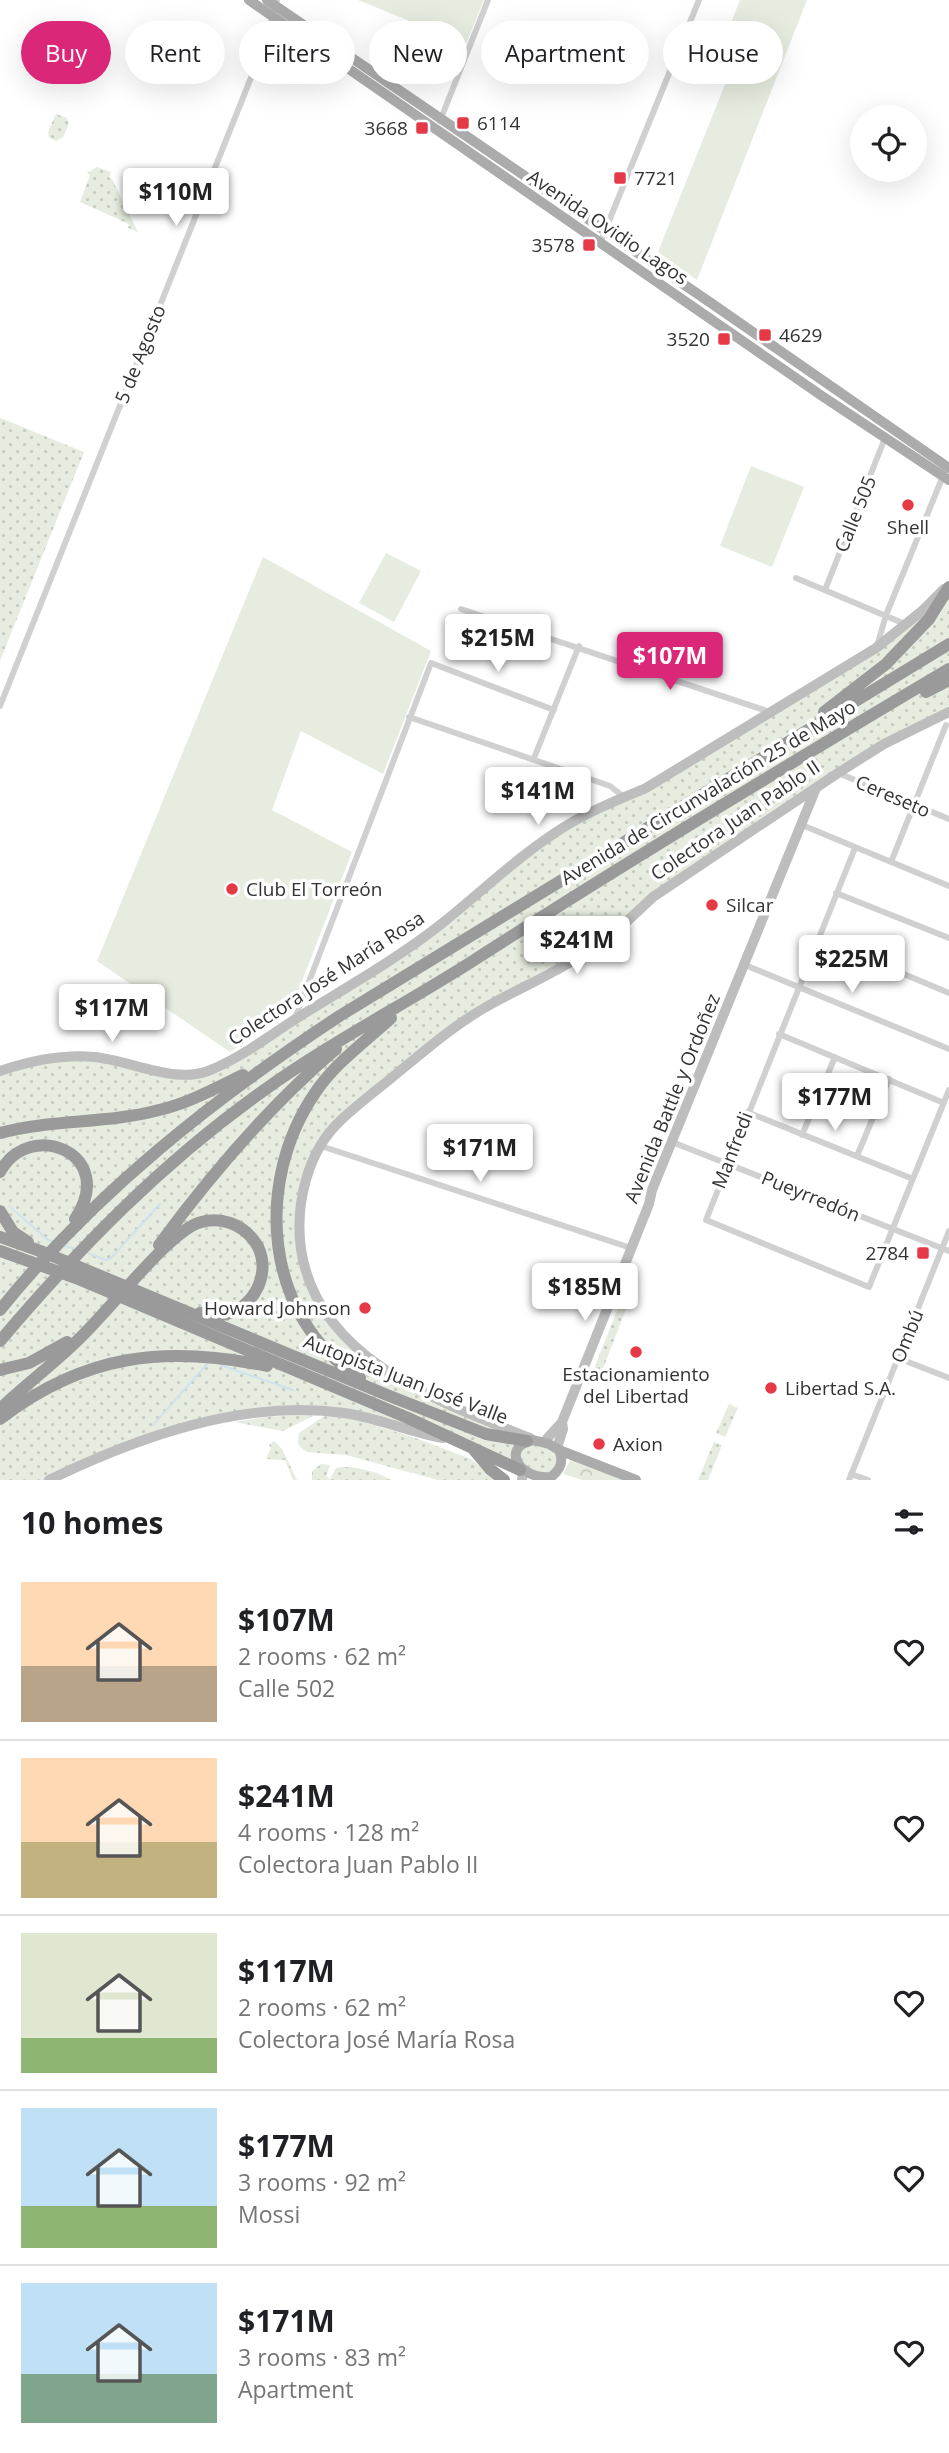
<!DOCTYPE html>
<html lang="en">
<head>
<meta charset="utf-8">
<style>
	body { margin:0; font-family:"Open Sans",sans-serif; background:#f6f6f6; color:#202124; height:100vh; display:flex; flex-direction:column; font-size:26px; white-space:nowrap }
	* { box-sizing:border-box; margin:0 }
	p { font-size:23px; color:#757577 }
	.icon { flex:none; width:38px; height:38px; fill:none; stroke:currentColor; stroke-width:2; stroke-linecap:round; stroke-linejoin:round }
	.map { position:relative; height:1480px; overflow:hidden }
	.panel { display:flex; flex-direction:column; background:#fff; flex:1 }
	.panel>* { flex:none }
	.hud { position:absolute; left:21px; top:21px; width:908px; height:63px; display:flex; gap:14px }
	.fabs { position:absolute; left:850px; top:105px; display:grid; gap:14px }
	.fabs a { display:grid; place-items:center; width:77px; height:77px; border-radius:50%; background:#fff; box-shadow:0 7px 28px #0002; font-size:35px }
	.price { position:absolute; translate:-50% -60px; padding:0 16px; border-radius:7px; background:#fff; color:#222; font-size:23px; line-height:46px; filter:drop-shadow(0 2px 4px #0008) }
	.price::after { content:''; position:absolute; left:50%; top:42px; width:21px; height:16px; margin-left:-10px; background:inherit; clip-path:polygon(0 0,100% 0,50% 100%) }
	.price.on { background:#db2777; color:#fff }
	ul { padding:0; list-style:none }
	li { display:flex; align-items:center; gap:21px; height:175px; padding:0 21px }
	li+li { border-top:2px solid #e0e0e0 }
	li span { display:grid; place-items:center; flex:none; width:196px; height:140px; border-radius:0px; color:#555 }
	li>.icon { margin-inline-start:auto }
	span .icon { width:84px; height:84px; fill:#fffc; stroke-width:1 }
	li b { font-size:30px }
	h2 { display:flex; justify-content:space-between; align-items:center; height:84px; padding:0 21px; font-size:30px }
	.tag { padding:0 24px; border-radius:32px; background:#fff; box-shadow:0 7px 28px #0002; font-size:24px; line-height:63px }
	.tag.on { background:#db2777; color:#fff }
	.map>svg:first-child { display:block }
	.grass { fill:url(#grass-dots) }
	.park { fill:url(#park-crowns) }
	.garden { fill:#e6ecdf }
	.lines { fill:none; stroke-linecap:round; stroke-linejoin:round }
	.stream { stroke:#cfe2ee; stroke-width:2 }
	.minor { stroke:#d0d0d0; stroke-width:6 }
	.secondary { stroke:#bdbdbd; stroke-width:10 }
	.primary { stroke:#ababab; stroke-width:10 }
	.motorway { stroke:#9a9a9a; stroke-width:12 }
	.poi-dot { fill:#e63946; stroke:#fff; stroke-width:2.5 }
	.labels { text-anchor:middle; stroke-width:7; stroke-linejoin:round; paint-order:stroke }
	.poi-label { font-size:19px; fill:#333; stroke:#fff; text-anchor:start }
	.street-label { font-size:19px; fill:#333; stroke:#fff }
</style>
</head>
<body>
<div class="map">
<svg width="949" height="1480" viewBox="0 0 949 1480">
	<defs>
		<pattern id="grass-dots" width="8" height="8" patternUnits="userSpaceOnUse" patternTransform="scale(1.75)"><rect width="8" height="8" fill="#e6ecdf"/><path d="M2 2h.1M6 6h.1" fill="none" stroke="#c6cbc0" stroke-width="1.8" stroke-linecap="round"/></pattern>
		<pattern id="park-crowns" width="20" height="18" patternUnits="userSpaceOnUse" patternTransform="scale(1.75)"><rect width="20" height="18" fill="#e6ecdf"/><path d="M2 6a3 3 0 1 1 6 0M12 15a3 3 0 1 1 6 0" fill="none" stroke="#c6cbc0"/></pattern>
	</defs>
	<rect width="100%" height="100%" fill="#fff"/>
	<path class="grass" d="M56 114 67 118 69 124 63 137 56 141 49 137 48 132Z
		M97 167 111 172 109 177 112 179 138 232 128 228 129 224 80 202 90 175 87 173Z
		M0 418 84 452 0 661Z
		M949 584V712L884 744 653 897 592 949 484 1008 338 1122 321 1146 302 1205 303 1261 334 1327 407 1382 533 1440 561 1455 551 1477 471 1447 370 1418 267 1412 163 1434 49 1480H0V1071L65 1057 168 1073H205L377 971 569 824 646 788 876 648Z
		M621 1301 628 1304 597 1384 589 1381Z
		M729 1404 738 1408 725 1437 716 1433Z
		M313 1414V1416L283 1431 234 1422 267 1417Z
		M324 1416 349 1418 410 1436 471 1459 496 1480H438L346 1455 307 1452 300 1447 298 1443 299 1433Z
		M274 1441 282 1449 297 1480H293L285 1460 266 1459 271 1448 269 1445Z
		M714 1442 722 1445 708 1480H698Z
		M321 1464 330 1465 326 1476 330 1479 336 1468C350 1464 379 1472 391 1480H312V1471Z"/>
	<path class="park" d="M571 1459 623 1480H583L563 1474Z"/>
	<path class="garden" d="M358 0H484L466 44Z
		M740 0H807L697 280 658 252 728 77 712 70Z
		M751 466 804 487 772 567 720 546Z
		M386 553 421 571 394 622 359 603Z
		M263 557 431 651 383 774 301 731 272 810 352 852 290 1012 244 1043 242 1047 239 1046 230 1052 97 961Z"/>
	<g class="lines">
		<path class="stream" d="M9 1206 48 1240 53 1241
			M65 1246 76 1249
			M88 1253 106 1260 111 1258 160 1204
			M220 1365 293 1390
			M153 1425 208 1363"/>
		<path class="minor" d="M440 121 488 0
			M600 243 699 0
			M796 578 905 624
			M825 590 885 438
			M461 609 770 712
			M877 646 886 615 943 476
			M0 706 266 40 277 0
			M409 717 610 786 624 797
			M534 758 579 646
			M838 773 949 819
			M802 825 949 886
			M855 848 706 1220 869 1287 949 1090
			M891 862 946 725
			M836 893 949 938
			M818 938 949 993
			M745 965 949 1049
			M295 1018 431 663 554 710
			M779 1034 944 1103
			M747 1112 913 1179
			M802 1135 835 1057
			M672 1142 949 1251
			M321 1146 631 1248
			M857 1156 889 1079
			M898 1358 949 1378
			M851 1474 868 1480
			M849 1480 949 1231"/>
		<path class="secondary" d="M0 1071C30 1061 62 1054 94 1057 129 1060 174 1084 208 1071 239 1059 266 1038 294 1020 343 989 394 961 440 925 483 891 522 852 569 824 593 809 620 799 646 788L876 648 922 611 944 589
			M530 1438C439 1402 317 1359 301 1249 295 1205 307 1152 340 1121 359 1103 381 1087 401 1070 427 1049 456 1024 486 1007 521 987 559 972 593 948 615 933 634 915 653 897L838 773 884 744 949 712
			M544 1442 562 1422
			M557 1448 563 1429 562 1422 649 1204 652 1190 816 788
			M49 1480C138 1437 243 1399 344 1413 378 1418 409 1432 443 1438
			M522 1480 523 1472"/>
		<path class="primary" d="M249 0 822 396 949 480
			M267 0 711 303 949 468
			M533 1440 549 1444 559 1450C564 1461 561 1469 551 1477 519 1480 500 1447 533 1440Z
			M559 1450 636 1480"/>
		<path class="motorway" d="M926 692 949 680
			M824 712 886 664 929 619 949 587
			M0 1133C52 1119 107 1124 159 1110 189 1103 216 1088 243 1075
			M0 1172C30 1117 119 1154 75 1219
			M0 1211 13 1232 28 1242
			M0 1237 43 1252 387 1395 486 1434 527 1441
			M159 1245C212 1173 268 1107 336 1049
			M0 1251 76 1278 408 1418 520 1470
			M0 1310C95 1192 215 1098 341 1015L949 644
			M0 1341C79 1248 163 1162 263 1091 328 1044 400 1007 468 964 626 862 787 765 949 669
			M0 1370 29 1363 67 1342
			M360 1378C263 1317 254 1182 315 1093 335 1063 365 1042 391 1018
			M0 1409C26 1384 55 1363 80 1338 109 1309 134 1277 164 1248 174 1239 185 1228 198 1223 219 1216 242 1223 255 1242 274 1269 255 1311 221 1315 214 1316 207 1314 200 1313
			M0 1419C84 1354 166 1345 267 1366
			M474 1450 490 1469 504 1480"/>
	</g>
	<g class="poi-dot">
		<rect x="456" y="116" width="14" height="14" rx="3.5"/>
		<rect x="415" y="121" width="14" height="14" rx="3.5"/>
		<rect x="613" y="171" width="14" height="14" rx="3.5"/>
		<rect x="582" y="238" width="14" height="14" rx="3.5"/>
		<rect x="758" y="328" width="14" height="14" rx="3.5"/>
		<rect x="717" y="332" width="14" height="14" rx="3.5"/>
		<circle cx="908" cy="505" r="7"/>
		<circle cx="232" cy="889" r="7"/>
		<circle cx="712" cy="905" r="7"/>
		<rect x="916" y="1246" width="14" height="14" rx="3.5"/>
		<circle cx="365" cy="1308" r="7"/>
		<circle cx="636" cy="1352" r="7"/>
		<circle cx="771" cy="1388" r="7"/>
		<circle cx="599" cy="1444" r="7"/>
	</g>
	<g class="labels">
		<g class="poi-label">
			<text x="477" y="130">6114</text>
			<text x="408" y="135" text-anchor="end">3668</text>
			<text x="634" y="185">7721</text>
			<text x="575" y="252" text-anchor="end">3578</text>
			<text x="779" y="342">4629</text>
			<text x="710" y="346" text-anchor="end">3520</text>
			<text x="908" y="534" text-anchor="middle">Shell</text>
			<text x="246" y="896">Club El Torreón</text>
			<text x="726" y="912">Silcar</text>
			<text x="909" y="1260" text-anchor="end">2784</text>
			<text x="351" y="1315" text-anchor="end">Howard Johnson</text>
			<text x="636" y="1381" text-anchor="middle">Estacionamiento<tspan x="636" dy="22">del Libertad</tspan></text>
			<text x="785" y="1395">Libertad S.A.</text>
			<text x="613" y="1451">Axion</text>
		</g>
		<g class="street-label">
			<text transform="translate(608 227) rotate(34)" y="7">Avenida Ovidio Lagos</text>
			<text transform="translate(140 354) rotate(-68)" y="7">5 de Agosto</text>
			<text transform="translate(855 514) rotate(-68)" y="7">Calle 505</text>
			<text transform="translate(708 792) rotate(-31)" y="7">Avenida de Circunvalación 25 de Mayo</text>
			<text transform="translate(893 796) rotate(23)" y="7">Cereseto</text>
			<text transform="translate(735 820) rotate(-34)" y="7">Colectora Juan Pablo II</text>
			<text transform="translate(326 978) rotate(-33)" y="7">Colectora José María Rosa</text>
			<text transform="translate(672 1098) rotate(-68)" y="7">Avenida Battle y Ordoñez</text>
			<text transform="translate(732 1150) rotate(-69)" y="7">Manfredi</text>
			<text transform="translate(811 1196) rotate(22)" y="7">Pueyrredón</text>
			<text transform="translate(907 1336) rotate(-68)" y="7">Ombú</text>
			<text transform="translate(406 1379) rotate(21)" y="7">Autopista Juan José Valle</text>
		</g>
	</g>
</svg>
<div class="fabs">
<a><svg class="icon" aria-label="locate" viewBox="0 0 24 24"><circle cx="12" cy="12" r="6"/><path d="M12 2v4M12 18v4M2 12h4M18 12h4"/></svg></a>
</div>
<b class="price" style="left:176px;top:228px">$110M</b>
<b class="price" style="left:498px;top:674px">$215M</b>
<b class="price on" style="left:670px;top:692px">$107M</b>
<b class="price" style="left:538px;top:827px">$141M</b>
<b class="price" style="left:577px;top:976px">$241M</b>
<b class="price" style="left:852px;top:995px">$225M</b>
<b class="price" style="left:112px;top:1044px">$117M</b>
<b class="price" style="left:835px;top:1133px">$177M</b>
<b class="price" style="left:480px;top:1184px">$171M</b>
<b class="price" style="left:585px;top:1323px">$185M</b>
<div class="hud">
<a class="tag on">Buy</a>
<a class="tag">Rent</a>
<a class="tag">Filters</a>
<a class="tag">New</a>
<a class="tag">Apartment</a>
<a class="tag">House</a>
</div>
</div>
<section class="panel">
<h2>10 homes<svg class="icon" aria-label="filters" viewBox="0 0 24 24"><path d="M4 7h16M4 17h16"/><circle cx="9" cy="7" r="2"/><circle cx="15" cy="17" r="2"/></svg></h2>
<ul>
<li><span style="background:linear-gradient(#ffd9b3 60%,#b9a48a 0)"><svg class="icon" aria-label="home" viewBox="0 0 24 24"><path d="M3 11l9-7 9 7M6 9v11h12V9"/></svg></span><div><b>$107M</b><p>2 rooms · 62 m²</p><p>Calle 502</p></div><svg class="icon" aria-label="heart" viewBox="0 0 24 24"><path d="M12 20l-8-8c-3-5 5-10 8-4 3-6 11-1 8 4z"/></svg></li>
<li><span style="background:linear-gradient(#ffd9b3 60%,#c2b280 0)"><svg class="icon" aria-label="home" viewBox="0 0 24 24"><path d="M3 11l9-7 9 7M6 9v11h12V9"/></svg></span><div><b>$241M</b><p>4 rooms · 128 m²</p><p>Colectora Juan Pablo II</p></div><svg class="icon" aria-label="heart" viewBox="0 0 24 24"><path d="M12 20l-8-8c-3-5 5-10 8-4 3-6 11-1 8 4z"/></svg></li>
<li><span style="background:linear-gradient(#dfe7d0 75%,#8fb573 0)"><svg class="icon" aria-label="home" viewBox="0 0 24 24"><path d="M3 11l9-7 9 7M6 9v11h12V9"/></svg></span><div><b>$117M</b><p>2 rooms · 62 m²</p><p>Colectora José María Rosa</p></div><svg class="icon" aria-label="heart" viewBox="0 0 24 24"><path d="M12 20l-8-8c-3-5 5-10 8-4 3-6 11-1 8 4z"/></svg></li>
<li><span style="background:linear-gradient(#bfe0f5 70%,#8fb573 0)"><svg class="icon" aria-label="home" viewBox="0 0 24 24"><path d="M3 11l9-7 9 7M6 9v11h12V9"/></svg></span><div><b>$177M</b><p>3 rooms · 92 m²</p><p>Mossi</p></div><svg class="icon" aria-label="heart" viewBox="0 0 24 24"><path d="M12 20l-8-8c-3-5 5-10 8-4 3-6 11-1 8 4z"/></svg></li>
<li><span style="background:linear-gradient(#bfe0f5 65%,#7fa58c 0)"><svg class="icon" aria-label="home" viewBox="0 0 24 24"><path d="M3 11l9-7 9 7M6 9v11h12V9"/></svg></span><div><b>$171M</b><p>3 rooms · 83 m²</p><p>Apartment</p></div><svg class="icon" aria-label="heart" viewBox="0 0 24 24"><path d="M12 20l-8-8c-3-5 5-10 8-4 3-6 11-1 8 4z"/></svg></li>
</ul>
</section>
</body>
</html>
